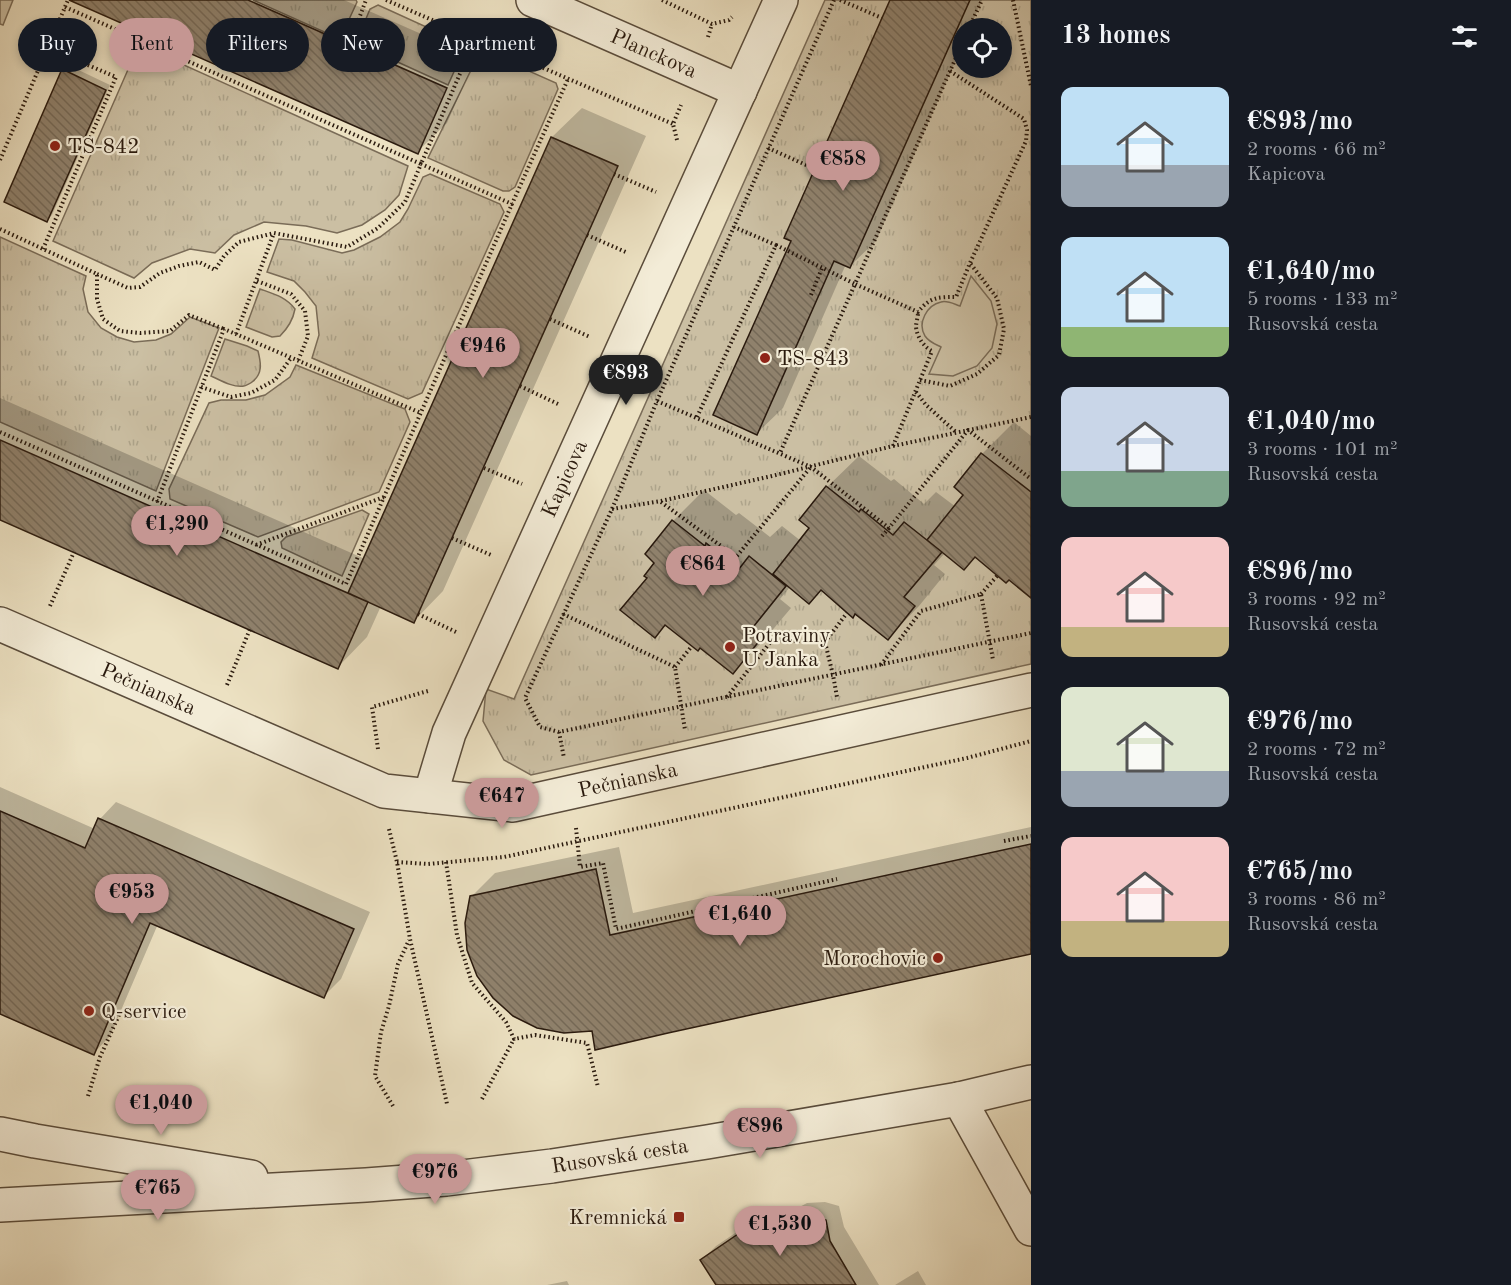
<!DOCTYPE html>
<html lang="en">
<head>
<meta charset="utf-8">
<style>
	body { margin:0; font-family:"Old Standard TT",serif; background:#242831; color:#f1f3f6; height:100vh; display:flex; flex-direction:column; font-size:22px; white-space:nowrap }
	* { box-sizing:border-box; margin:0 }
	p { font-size:20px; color:#9ea1a6 }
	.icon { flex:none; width:33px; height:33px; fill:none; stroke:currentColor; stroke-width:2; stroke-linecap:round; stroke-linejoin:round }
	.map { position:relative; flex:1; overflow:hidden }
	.panel { display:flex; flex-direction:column; background:#171b24; width:480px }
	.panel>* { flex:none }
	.guide { position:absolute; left:18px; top:18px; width:570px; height:54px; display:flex; gap:12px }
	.controls { position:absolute; left:952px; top:18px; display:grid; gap:12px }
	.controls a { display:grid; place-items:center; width:60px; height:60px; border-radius:50%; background:#171b24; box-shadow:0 3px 9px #0003; font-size:30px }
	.price { position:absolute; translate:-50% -51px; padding:0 14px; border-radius:21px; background:#c59692; color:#111; font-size:20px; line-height:39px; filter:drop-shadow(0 2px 3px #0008) }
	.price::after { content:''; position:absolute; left:50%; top:36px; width:18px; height:14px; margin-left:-9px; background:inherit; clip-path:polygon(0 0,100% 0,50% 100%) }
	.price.selected { background:#222; color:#fff }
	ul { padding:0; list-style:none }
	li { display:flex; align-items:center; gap:18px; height:150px; padding:0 30px }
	li span { display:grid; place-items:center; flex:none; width:168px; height:120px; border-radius:12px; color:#555 }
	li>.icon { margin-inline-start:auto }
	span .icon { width:72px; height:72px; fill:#fffc; stroke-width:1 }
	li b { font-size:26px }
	h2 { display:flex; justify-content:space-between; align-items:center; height:72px; padding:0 30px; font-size:26px }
	.tag { padding:0 21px; border-radius:27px; background:#171b24; box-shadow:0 3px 9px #0003; font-size:21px; line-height:54px }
	.tag.selected { background:#c59692; color:#111 }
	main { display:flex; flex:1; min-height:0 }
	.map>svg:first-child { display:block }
	.grass { fill:url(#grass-tufts); stroke:#7a6c58; stroke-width:1.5; fill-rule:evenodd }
	.park { fill:#cbbfa3; stroke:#7a6c58; stroke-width:1.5 }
	.shadow { fill:#0003 }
	.building { fill:url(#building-back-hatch); stroke:#2a1a0e; stroke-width:1.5 }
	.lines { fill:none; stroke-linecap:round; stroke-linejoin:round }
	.minor-casing { stroke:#5a4c3b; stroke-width:36 }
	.path { stroke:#2a1a0e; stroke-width:4; stroke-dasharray:1.5 3; stroke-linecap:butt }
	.minor { stroke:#f3ecd7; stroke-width:33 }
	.poi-dot { fill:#8f2418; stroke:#f3ecd7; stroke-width:2 }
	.labels { text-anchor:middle; stroke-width:4.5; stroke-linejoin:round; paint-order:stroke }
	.street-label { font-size:21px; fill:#2a1a0e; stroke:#f3ecd7 }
	.poi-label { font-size:21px; fill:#2a1a0e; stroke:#f3ecd7; text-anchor:start }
</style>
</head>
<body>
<main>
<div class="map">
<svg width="1031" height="1285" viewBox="0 0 1031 1285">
	<defs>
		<pattern id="grass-tufts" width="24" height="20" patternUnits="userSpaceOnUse" patternTransform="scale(1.5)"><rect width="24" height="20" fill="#cbbfa3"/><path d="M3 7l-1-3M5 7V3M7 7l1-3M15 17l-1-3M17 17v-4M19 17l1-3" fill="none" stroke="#aea48b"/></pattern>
		<pattern id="building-back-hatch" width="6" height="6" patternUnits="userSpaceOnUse" patternTransform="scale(1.5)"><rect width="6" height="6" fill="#8f816c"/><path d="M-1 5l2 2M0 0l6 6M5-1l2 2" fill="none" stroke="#756957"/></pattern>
	</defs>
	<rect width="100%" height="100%" fill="#ece1c2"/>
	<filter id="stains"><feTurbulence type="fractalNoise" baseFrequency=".00333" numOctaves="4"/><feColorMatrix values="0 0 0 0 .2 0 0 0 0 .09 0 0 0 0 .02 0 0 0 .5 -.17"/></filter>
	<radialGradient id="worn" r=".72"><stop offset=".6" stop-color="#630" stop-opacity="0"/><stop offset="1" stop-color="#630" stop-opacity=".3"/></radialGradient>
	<path class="grass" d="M253 0H356L357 2 340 39Z
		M825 0H1031V664L531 775 504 760 483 721 486 689 514 699ZM963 28H1002V68H963Z
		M378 5 466 45 448 85 356 43 370 9Z
		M144 47 408 166 399 195 385 210 362 225 337 233 306 226 264 222 234 235 215 253 190 249 152 263 134 278 53 241 137 49Z
		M486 52 556 83 558 89 515 187 509 191H503L428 158 478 56Z
		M430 174 500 204 504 212 422 393 408 399 312 358 319 335 316 306 305 292 294 281 267 272 279 239 292 240 342 253 354 250 380 237 400 222 408 209 423 177Z
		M0 237 86 276 83 289 88 312 101 328 117 337 134 342 156 340 171 334 190 317 219 328 156 491 0 422Z
		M260 289C274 294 286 297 295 309 293 320 288 328 280 336L272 337 246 327Z
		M225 339 247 346 258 351C261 363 263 374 252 382 251 383 245 386 244 386 233 388 220 380 211 376Z
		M296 365 405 409 410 422 379 492 258 537 170 499 169 489 209 403 221 400H246L265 395 290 377Z
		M362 510 369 514 342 576 282 548 281 542 286 537Z"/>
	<path class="park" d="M0 0H13L3 25 0 24Z
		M971 276 991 301 997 324 992 348 977 366 953 376 929 374 941 347C935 344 929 342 925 336 917 323 927 305 941 302 947 300 954 304 960 306Z"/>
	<path class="shadow" d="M90 0H344L476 58 447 123 417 152Z
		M892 0H982L970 28H963V44L876 241 850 266 846 264 783 408 757 433 793 240Z
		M68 65 110 85 52 215 47 220 63 70Z
		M582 108 646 136 443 591 414 621 381 606 367 637 338 667 0 518V398L365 559 552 137Z
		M1014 422 1031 436V596L1009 578 976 556 964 568 945 553 934 565 945 574 919 606 888 638 822 589 809 602 790 587 780 599 791 608 764 640 733 672 667 624 655 636 649 578 673 521 704 490 736 515 739 513 770 537 782 526 801 541 811 528 827 487 859 456 891 481 894 479 924 504 936 492 956 507 966 495 956 486 982 454Z
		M0 787 95 829 100 819 116 802 370 912 341 979 324 996 158 924 110 1036 94 1053 0 1012Z
		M1031 827V952L593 1030 472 896 495 873 619 847 633 913Z
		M825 1202 839 1206 844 1227 879 1285H718L702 1260 716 1246 756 1219 761 1228 807 1203Z
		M918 1271 926 1285H895Z
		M567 1281 569 1285H547Z"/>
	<path class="building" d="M69 0H248L447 88 418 154Z
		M890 0H970L850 268 834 261 757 435 713 415 791 241 784 238Z
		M62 69 106 90 47 222 4 202Z
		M551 137 618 166 414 623 348 593Z
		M0 440 368 602 338 669 0 520Z
		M981 453 1031 492V598L1009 580 1006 583 975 557 964 570 927 540 963 495 954 487Z
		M826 486 859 512 861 509 893 535 904 522 942 552 904 597 915 606 888 640 855 614 853 618 821 590 809 604 773 574 809 528 799 520Z
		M672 520 705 546 706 543 739 569 749 556 786 586 750 631 760 640 733 674 700 648 698 651 665 625 655 638 620 610 647 578 644 576 654 563 645 554Z
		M0 811 85 848 98 818 354 929 324 998 150 923 94 1055 0 1014Z
		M1031 844V954L668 1033 595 1050 592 1031 564 1033 537 1028 513 1016 493 998 477 976 467 950 465 923 470 896 596 869 610 935Z
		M810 1216 826 1220 830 1241 856 1285H716L700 1260 741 1232 747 1241 791 1217Z"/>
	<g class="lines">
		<g class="minor-casing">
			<g id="minor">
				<path id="s1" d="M533 0 740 91"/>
				<path id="s2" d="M0 624 384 791 513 805 1031 690"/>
				<path id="s3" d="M430 796 449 733 781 0"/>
				<path d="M959 1099 1031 1229"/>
				<path d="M0 1134 35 1141 251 1177"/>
				<path id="s4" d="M0 1205 366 1185 446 1179 552 1166 707 1142 959 1099 1031 1082"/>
			</g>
		</g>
		<path class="path" d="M386 0 673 124
			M662 0 712 24 729 20 732 17
			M834 0 657 401 612 509 525 698 540 727 559 732 1031 633
			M840 0 882 18
			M1013 0 1031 86
			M65 7 421 164 475 39
			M969 28 982 0
			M708 37 712 24
			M349 45 366 0
			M950 71 1024 119 1027 130 1026 141 970 263 956 297C938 297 930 297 918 312L855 284 963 42
			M677 140 673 124 681 105
			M768 148 815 169
			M0 160 68 0
			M614 174 656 192
			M0 229 97 274V299L103 319 120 331 140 333 170 331 189 315 224 329
			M587 235 628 253
			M776 245 855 284 780 453
			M43 249 116 77 48 48
			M97 274 128 288 140 287 160 273 179 266 199 262 215 270 224 256 239 242 274 233
			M257 281 291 294 305 311 308 336 298 361
			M811 295 822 268
			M550 319 590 337
			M236 334 274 233 347 247 378 228 405 202 421 164 512 204 568 79
			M920 380 950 386 977 374 999 355 1004 329 997 298 970 263
			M520 386 558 404
			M201 387 231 397 251 393 275 380 291 358
			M916 392 926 405 957 433
			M657 401 811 467 889 528 968 430 1031 479
			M697 417 776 245 734 227
			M0 432 346 584 512 204
			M893 446 932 351C924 347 917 337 916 327 916 323 918 317 918 312
			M484 468 522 484
			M157 502 224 329 421 413
			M661 502 736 557 810 468
			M612 509 661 501 772 476 893 446 1031 417
			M882 536 889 528
			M452 538 491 555
			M256 545 384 497
			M726 569 736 557
			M981 594 997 576
			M50 606 74 552
			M418 614 456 632
			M563 614 675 667 685 730
			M825 642 847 613
			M881 665 921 611 981 594 993 660
			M675 667 692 646
			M227 685 250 629
			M727 697 772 640 825 642 833 675 837 697
			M559 732 564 758
			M378 749 372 707 428 691
			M576 828 580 867 603 863 616 929 837 879
			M389 829 397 862 410 939 447 1104
			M1004 841 1031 836
			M397 862 428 864 504 857 967 758 1031 741
			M446 862 457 935 472 983 506 1022 514 1039 535 1035 587 1043 598 1087
			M88 1096 100 1057 119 1015
			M482 1099 514 1039
			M393 1106 375 1076 381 1032 389 1006 398 964 409 940"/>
		<use href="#minor" class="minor"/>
	</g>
	<g class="poi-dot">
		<circle cx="55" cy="146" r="6"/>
		<circle cx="765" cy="358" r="6"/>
		<circle cx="730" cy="647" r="6"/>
		<circle cx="938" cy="958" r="6"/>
		<circle cx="89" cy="1011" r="6"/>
		<rect x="673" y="1211" width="12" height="12" rx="3"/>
	</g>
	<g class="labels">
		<g class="street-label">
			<text dy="7" stroke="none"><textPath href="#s1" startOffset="132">Planckova</textPath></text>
			<text dy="7" stroke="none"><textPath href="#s3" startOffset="345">Kapicova</textPath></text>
			<text dy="7" stroke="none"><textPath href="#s2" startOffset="162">Pečnianska</textPath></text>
			<text dy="7" stroke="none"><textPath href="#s2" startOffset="666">Pečnianska</textPath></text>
			<text dy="7" stroke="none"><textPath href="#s4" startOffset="622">Rusovská cesta</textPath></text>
		</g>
		<g class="poi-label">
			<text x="67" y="153">TS-842</text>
			<text x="777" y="365">TS-843</text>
			<text x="742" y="642">Potraviny<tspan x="742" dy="24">U Janka</tspan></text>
			<text x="926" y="965" text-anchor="end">Morochovic</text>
			<text x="101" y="1018">Q-service</text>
			<text x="667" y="1224" text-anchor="end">Kremnická</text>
		</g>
	</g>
	<rect width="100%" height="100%" filter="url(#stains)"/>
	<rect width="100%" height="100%" fill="url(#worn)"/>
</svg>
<div class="controls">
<a><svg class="icon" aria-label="locate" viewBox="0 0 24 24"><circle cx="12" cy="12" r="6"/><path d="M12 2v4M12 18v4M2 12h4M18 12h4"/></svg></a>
</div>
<b class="price" style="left:843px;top:192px">€858</b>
<b class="price" style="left:483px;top:379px">€946</b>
<b class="price selected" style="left:626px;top:406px">€893</b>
<b class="price" style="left:177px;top:557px">€1,290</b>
<b class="price" style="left:703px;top:597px">€864</b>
<b class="price" style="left:502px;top:829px">€647</b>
<b class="price" style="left:132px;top:925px">€953</b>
<b class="price" style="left:740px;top:947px">€1,640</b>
<b class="price" style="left:161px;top:1136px">€1,040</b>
<b class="price" style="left:760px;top:1159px">€896</b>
<b class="price" style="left:435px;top:1205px">€976</b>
<b class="price" style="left:158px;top:1221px">€765</b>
<b class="price" style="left:780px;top:1257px">€1,530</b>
<div class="guide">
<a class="tag">Buy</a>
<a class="tag selected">Rent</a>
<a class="tag">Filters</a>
<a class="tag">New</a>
<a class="tag">Apartment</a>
</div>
</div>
<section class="panel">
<h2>13 homes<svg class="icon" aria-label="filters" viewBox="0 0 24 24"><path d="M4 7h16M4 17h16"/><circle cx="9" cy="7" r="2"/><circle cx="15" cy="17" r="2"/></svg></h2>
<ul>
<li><span style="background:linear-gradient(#bfe0f5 65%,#9aa5b1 0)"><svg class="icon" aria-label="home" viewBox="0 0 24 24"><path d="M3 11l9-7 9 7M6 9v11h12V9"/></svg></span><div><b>€893/mo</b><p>2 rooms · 66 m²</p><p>Kapicova</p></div></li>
<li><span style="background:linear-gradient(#bfe0f5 75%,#8fb573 0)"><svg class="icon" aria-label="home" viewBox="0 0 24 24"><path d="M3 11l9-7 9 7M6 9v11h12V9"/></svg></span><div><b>€1,640/mo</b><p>5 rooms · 133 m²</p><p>Rusovská cesta</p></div></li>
<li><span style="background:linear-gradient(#c9d6e8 70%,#7fa58c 0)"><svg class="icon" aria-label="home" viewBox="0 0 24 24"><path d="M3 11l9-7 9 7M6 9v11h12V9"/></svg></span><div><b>€1,040/mo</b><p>3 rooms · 101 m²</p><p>Rusovská cesta</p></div></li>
<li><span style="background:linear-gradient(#f6c9c9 75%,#c2b280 0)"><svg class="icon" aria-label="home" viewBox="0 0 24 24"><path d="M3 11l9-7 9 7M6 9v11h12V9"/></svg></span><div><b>€896/mo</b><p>3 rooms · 92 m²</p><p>Rusovská cesta</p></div></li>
<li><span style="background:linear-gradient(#dfe7d0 70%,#9aa5b1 0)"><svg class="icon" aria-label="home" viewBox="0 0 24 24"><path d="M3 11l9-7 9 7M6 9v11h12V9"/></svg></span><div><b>€976/mo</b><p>2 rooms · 72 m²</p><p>Rusovská cesta</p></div></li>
<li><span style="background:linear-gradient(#f6c9c9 70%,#c2b280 0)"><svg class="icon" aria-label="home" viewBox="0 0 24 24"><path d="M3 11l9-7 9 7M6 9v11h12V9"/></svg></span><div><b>€765/mo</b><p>3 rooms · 86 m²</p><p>Rusovská cesta</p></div></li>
</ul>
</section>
</main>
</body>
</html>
